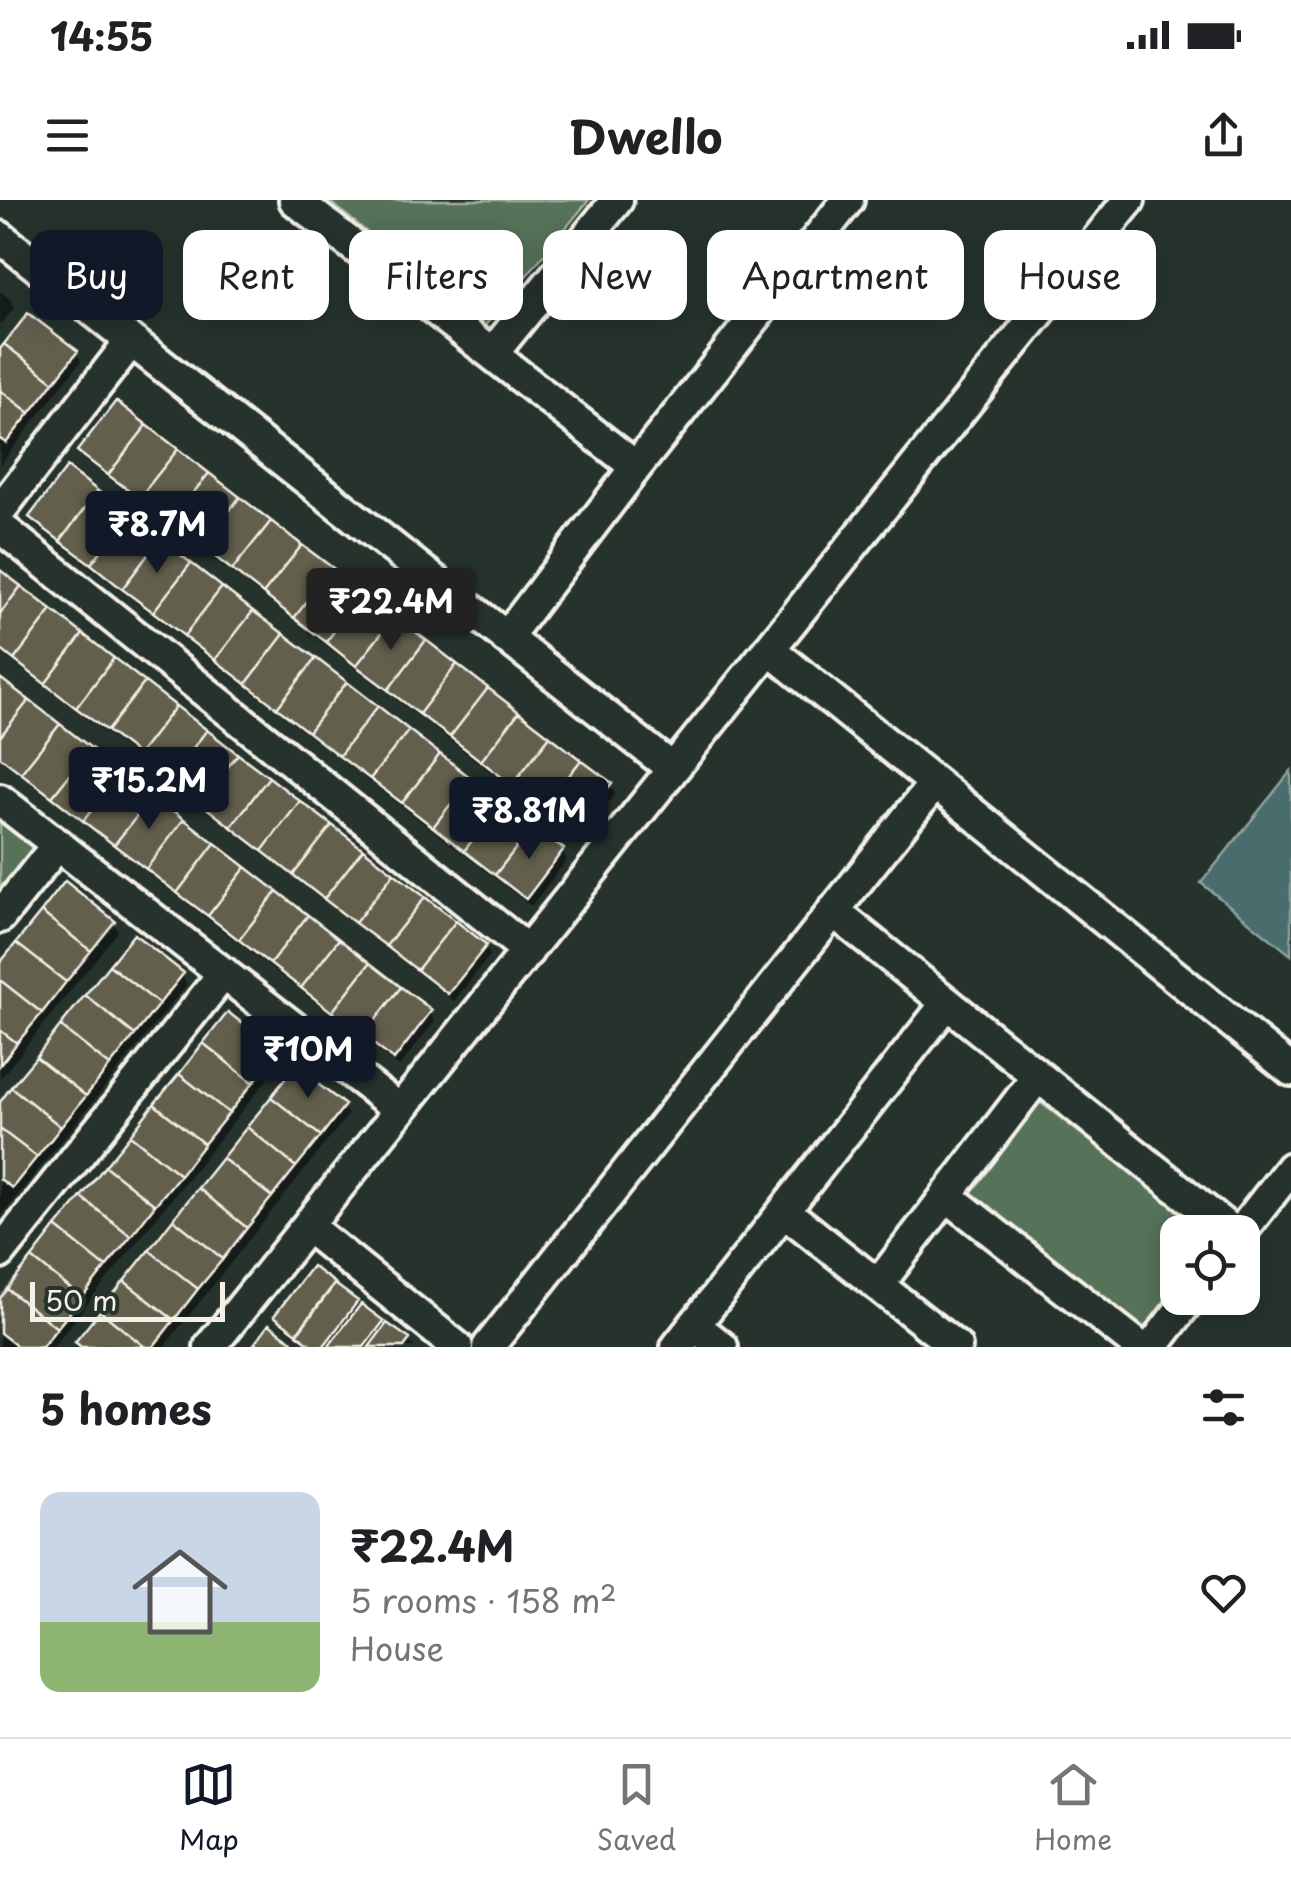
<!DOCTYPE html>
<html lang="en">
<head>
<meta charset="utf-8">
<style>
	body { margin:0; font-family:"Playpen Sans",sans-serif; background:#f6f6f6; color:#202124; height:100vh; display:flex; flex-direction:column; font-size:38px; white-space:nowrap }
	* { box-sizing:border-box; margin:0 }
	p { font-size:32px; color:#757577 }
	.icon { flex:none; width:55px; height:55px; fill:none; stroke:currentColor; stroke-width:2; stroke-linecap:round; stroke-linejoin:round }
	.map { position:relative; height:1147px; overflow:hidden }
	.details { display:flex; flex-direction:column; background:#fff; flex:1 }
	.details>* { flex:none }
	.banner { position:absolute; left:30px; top:30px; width:1232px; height:90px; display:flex; gap:20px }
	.buttons { position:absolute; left:1160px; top:1015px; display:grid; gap:20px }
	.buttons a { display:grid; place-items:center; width:100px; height:100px; border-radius:20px; background:#fff; box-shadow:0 5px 25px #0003; font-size:50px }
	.scale { position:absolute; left:30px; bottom:25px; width:195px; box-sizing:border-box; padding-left:10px; border:5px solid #f4f1e8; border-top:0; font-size:28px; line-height:35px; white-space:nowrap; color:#f4f1e8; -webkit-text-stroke:8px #26332d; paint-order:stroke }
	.price { position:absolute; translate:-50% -85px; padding:0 22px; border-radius:10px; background:#111827; color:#fff; font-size:32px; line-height:65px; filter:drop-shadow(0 2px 5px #0008) }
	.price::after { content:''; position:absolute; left:50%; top:60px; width:30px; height:22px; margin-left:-15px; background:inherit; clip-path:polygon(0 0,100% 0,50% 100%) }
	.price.current { background:#222; color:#fff }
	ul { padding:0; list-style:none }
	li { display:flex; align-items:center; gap:30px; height:250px; padding:0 40px }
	li span { display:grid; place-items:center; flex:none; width:280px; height:200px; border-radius:20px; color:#555 }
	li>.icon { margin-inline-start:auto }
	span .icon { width:120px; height:120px; fill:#fffc; stroke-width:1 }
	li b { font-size:42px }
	h2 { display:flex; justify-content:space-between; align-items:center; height:120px; padding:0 40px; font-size:42px }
	.tag { padding:0 35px; border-radius:20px; background:#fff; box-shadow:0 5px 25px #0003; font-size:35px; line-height:90px }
	.tag.current { background:#111827; color:#fff }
	.status { display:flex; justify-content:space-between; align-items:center; height:70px; padding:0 50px; background:#fff; direction:ltr }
	.status svg { height:28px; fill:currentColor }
	header { display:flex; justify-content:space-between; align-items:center; height:130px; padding:0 40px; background:#fff; font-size:45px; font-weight:700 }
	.tab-bar { display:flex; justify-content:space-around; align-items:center; height:140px; border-top:2px solid #e0e0e0; background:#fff; font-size:28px; color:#757577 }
	.tab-bar a { display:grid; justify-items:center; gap:5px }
	.tab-bar .current { color:#111827 }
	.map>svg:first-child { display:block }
	.green { fill:#567259; stroke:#a5b2a0; stroke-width:2.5 }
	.water { fill:#486d6d; stroke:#8da29e; stroke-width:2.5 }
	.shadow { fill:#0007 }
	.building { fill:#645f4d; stroke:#f4f1e8; stroke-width:2.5 }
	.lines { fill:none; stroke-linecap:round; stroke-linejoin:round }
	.street-casing { stroke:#f4f1e8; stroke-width:38 }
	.street { stroke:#26332d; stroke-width:30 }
</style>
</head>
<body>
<div class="status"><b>14:55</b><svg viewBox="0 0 49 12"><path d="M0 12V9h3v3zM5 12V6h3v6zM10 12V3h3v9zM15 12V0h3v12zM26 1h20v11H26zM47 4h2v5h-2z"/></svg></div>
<header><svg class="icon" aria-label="menu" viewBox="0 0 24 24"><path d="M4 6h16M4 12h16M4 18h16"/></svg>Dwello<svg class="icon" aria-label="share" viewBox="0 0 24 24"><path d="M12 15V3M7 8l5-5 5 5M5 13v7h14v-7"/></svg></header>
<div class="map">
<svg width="1291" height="1147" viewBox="0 0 1291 1147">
	<rect width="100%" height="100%" fill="#26332d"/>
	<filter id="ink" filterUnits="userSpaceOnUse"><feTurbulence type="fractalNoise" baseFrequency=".01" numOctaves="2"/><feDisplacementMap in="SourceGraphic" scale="20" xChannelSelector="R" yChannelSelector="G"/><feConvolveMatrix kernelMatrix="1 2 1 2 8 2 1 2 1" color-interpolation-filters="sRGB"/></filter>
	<g filter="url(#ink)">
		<path class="green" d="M328 0H589L483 128Z
			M0 619 36 647 0 693Z
			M1037 900 1209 1032H1178L1177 1084 1142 1131 964 994Z"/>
		<path class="water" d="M1291 571V755L1201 683Z"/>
		<path class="shadow" d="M0 91 10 99 15 107 0 126Z
			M0 153H76L81 161 0 265Z
			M80 251 610 585 615 594 579 640 85 260Z
			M32 317 562 651 567 660 531 706 37 326Z
			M0 373 485 746 490 755 454 801 0 452Z
			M0 481 430 812 435 821 399 867 0 559Z
			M113 722 118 731 0 879V767Z
			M182 775 187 784 0 1018V906Z
			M276 853 281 862 53 1147H0V1102Z
			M296 869 343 907 348 915 164 1147H74Z
			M312 1069 356 1103 360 1110 382 1122 386 1129 416 1147H311L282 1125 277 1116Z"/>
		<path class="building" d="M28 113 78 151 54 182 4 144Z
			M4 144 54 182 30 213 0 190V149Z
			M0 190 30 213 6 243 0 239Z
			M116 201 147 225 108 275 77 251Z
			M147 225 178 249 139 298 108 275Z
			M178 249 209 273 170 322 139 298Z
			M67 267 98 291 60 341 29 317Z
			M209 273 240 297 201 346 170 322Z
			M98 291 129 315 91 364 60 341Z
			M240 297 271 321 232 370 201 346Z
			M129 315 160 339 122 389 91 364Z
			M271 321 302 345 263 394 232 370Z
			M160 339 191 363 153 412 122 389Z
			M302 345 333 368 294 418 263 394Z
			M191 363 222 387 184 436 153 412Z
			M333 368 364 392 326 442 294 418Z
			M0 370 21 386 0 414Z
			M21 386 52 410 14 460 0 449V414Z
			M222 387 253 411 215 460 184 436Z
			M364 392 395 416 356 466 326 442Z
			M52 410 83 434 45 484 14 460Z
			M253 411 284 434 246 484 215 460Z
			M395 416 426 440 388 490 356 466Z
			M83 434 114 458 76 508 45 484Z
			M284 434 316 458 277 508 246 484Z
			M426 440 457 464 419 514 388 490Z
			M114 458 145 482 107 531 76 508Z
			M316 458 347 482 308 532 277 508Z
			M457 464 488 488 450 537 419 514Z
			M0 478 29 500 0 537Z
			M145 482 176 506 138 555 107 531Z
			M347 482 378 506 339 556 308 532Z
			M488 488 519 512 481 561 450 537Z
			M29 500 60 524 21 573 0 557V537Z
			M176 506 207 530 169 579 138 555Z
			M378 506 409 530 370 579 339 556Z
			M519 512 550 536 512 585 481 561Z
			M60 524 91 548 52 597 21 573Z
			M207 530 238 554 200 603 169 579Z
			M409 530 440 554 402 603 370 579Z
			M550 536 581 560 543 609 512 585Z
			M91 548 122 572 83 621 52 597Z
			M238 554 269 577 231 627 200 603Z
			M440 554 471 578 433 627 402 603Z
			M581 560 612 583 574 633 543 609Z
			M122 572 153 596 114 645 83 621Z
			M269 577 300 601 262 651 231 627Z
			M471 578 502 602 464 651 433 627Z
			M153 596 184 619 146 669 114 645Z
			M300 601 332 625 293 675 262 651Z
			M502 602 533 626 495 675 464 651Z
			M184 619 215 643 177 693 146 669Z
			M332 625 363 649 324 699 293 675Z
			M533 626 564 649 526 699 495 675Z
			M215 643 246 667 208 716 177 693Z
			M363 649 394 673 355 723 324 699Z
			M246 667 277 691 239 740 208 716Z
			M394 673 425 697 386 746 355 723Z
			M65 681 115 721 91 751 41 712Z
			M277 691 308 715 270 764 239 740Z
			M425 697 456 721 417 770 386 746Z
			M41 712 91 751 66 782 16 743Z
			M308 715 339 739 301 788 270 764Z
			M456 721 487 745 448 794 417 770Z
			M134 734 184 773 159 804 109 765Z
			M339 739 370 763 332 812 301 788Z
			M16 743 66 782 42 813 0 780V763Z
			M370 763 401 787 363 836 332 812Z
			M109 765 159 804 135 835 85 795Z
			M0 780 42 813 17 843 0 830Z
			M401 787 432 810 394 860 363 836Z
			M85 795 135 835 110 866 60 826Z
			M228 812 278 852 253 883 203 843Z
			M60 826 110 866 86 896 36 857Z
			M0 830 17 843 0 865Z
			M203 843 253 883 229 913 179 874Z
			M36 857 86 896 61 927 11 887Z
			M295 866 345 905 321 936 271 897Z
			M179 874 229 913 204 944 154 904Z
			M11 887 61 927 37 957 0 929V902Z
			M271 897 321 936 296 967 247 927Z
			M154 904 204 944 180 975 130 935Z
			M247 927 296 967 272 997 222 958Z
			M0 929 37 957 12 988 0 979Z
			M130 935 180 975 155 1005 105 966Z
			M222 958 272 997 247 1028 198 988Z
			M105 966 155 1005 131 1036 81 997Z
			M198 988 247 1028 223 1059 173 1019Z
			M81 997 131 1036 106 1067 56 1027Z
			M173 1019 223 1059 198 1089 149 1050Z
			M56 1027 106 1067 82 1098 32 1058Z
			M149 1050 198 1089 174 1120 124 1081Z
			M32 1058 82 1098 57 1128 7 1089Z
			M312 1066 335 1083 297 1133 274 1116Z
			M124 1081 174 1120 153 1147H145L100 1111Z
			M335 1084 358 1101 323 1147H314L297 1134Z
			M7 1089 57 1128 42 1147H18L0 1133V1098Z
			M361 1104 384 1121 364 1147H328Z
			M100 1111 145 1147H81L75 1142Z
			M387 1123 410 1139 404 1147H369Z
			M269 1124 292 1141 288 1147H252Z"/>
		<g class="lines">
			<g class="street-casing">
				<path id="street" d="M295 0 636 267
					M0 37 673 569
					M492 154 617 0
					M0 310 131 141
					M0 327 528 751
					M506 438 636 267 848 0
					M769 449 1291 870
					M0 600 400 910
					M833 711 1232 1032
					M0 717 58 644
					M947 996 1140 1147
					M784 1011 956 1147
					M307 1026 457 1147
					M1241 1032 1291 968
					M0 1053 224 773
					M878 1085 1038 876
					M694 1125 722 1147
					M210 1147 1129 0
					M488 1147 935 583
					M677 1147 947 803
					M1152 1147 1190 1098"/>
			</g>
			<use href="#street" class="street"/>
		</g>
	</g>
</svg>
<div class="buttons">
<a><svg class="icon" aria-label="locate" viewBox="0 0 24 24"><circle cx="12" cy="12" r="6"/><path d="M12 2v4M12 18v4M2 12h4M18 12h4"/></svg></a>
</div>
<div class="scale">50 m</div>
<b class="price" style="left:157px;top:376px">₹8.7M</b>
<b class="price current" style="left:391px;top:453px">₹22.4M</b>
<b class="price" style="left:149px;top:632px">₹15.2M</b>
<b class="price" style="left:529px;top:662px">₹8.81M</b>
<b class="price" style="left:308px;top:901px">₹10M</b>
<div class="banner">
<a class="tag current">Buy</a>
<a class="tag">Rent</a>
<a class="tag">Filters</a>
<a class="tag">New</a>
<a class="tag">Apartment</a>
<a class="tag">House</a>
</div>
</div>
<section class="details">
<h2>5 homes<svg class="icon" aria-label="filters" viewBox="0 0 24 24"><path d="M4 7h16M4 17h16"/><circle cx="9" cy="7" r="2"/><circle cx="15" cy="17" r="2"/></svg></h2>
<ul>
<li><span style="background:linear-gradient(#c9d6e8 65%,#8fb573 0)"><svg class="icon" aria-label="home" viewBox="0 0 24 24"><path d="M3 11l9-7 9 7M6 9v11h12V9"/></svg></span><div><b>₹22.4M</b><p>5 rooms · 158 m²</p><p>House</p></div><svg class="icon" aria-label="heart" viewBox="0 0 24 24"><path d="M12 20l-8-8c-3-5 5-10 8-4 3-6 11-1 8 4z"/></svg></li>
</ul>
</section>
<nav class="tab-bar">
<a class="current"><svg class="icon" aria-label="map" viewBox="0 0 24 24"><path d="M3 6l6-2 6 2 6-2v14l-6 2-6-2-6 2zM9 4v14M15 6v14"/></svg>Map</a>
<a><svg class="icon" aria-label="saved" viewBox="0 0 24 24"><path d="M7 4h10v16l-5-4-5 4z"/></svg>Saved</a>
<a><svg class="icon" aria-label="home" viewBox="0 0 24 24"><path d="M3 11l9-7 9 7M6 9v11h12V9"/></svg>Home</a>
</nav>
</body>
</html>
